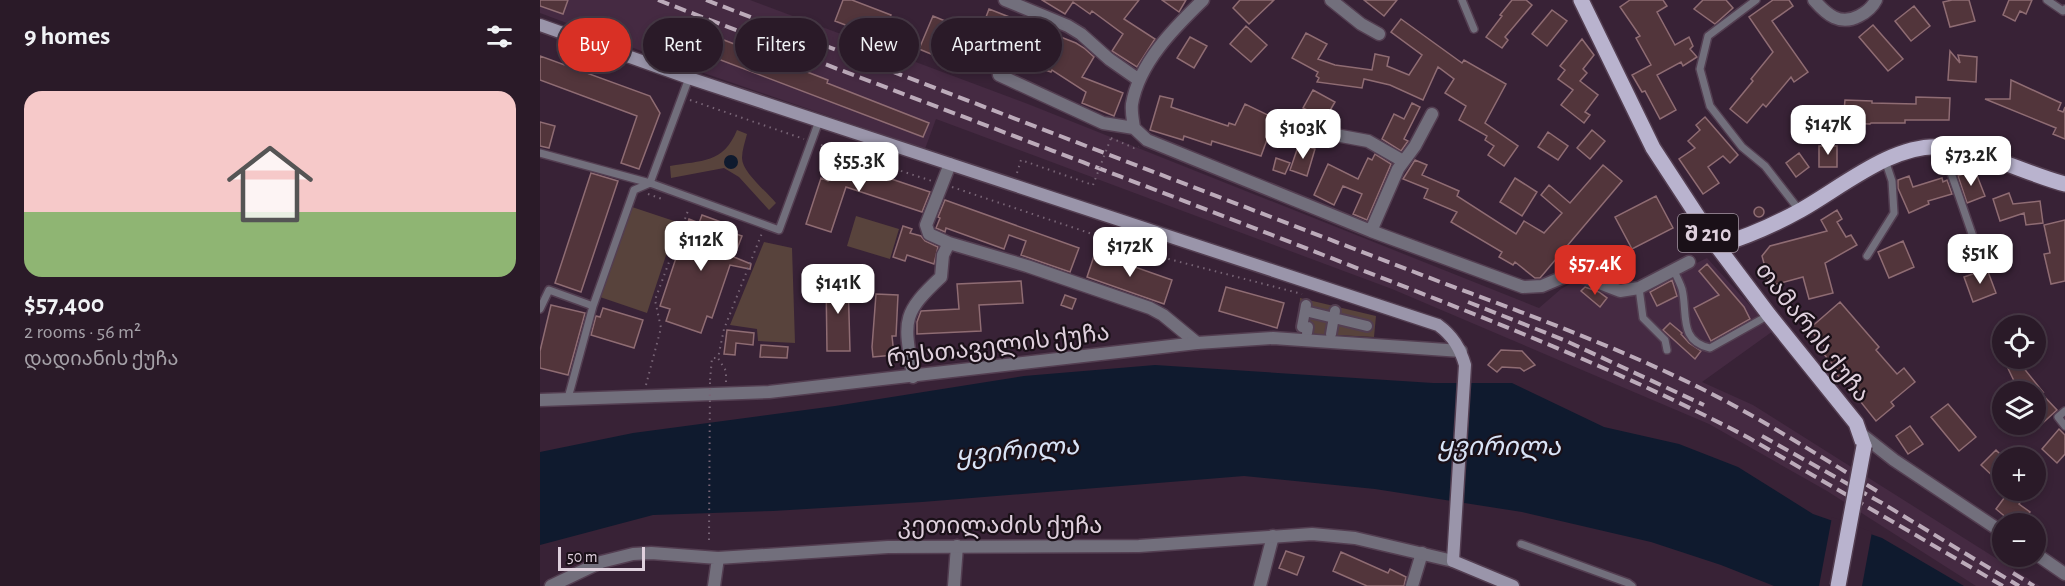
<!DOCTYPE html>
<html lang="en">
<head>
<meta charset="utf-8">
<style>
	body { margin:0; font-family:"Alegreya Sans","Noto Sans Georgian",sans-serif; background:#322330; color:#f1f3f6; height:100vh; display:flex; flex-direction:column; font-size:22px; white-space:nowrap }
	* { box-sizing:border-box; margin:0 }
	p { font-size:20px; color:#a5a1a8 }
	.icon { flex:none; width:33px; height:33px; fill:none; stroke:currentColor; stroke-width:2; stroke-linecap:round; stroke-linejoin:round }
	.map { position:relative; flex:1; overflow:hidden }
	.drawer { display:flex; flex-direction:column; background:#2a1a28; width:540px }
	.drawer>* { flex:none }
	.top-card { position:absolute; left:18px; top:18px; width:570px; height:54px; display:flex; gap:12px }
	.tools { position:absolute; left:1452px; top:315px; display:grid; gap:12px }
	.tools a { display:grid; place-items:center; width:54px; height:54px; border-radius:50%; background:#2a1a28; box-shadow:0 3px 9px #0003,0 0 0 2px #463845; font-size:30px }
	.scale { position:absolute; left:18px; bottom:15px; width:87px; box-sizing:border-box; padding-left:6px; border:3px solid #dfd0dd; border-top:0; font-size:16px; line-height:21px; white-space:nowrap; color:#dfd0dd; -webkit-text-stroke:4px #1a1018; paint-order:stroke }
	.price { position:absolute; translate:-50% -51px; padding:0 14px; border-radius:12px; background:#fff; color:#222; font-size:20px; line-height:39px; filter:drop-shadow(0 2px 3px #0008) }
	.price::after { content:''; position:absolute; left:50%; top:36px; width:18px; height:14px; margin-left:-9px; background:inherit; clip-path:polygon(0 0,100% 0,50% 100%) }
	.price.current { background:#d93025; color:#fff }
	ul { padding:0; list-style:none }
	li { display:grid; align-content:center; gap:12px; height:318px; padding:0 24px }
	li+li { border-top:2px solid #463845 }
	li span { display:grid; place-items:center; height:186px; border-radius:18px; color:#555 }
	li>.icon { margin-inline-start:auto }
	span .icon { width:108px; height:108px; fill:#fffc; stroke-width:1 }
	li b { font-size:26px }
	h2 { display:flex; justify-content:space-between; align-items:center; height:72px; padding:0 24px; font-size:26px }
	.chip { padding:0 21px; border-radius:27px; background:#2a1a28; box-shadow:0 3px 9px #0003,0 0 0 2px #463845; font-size:21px; line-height:54px }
	.chip.current { background:#d93025; color:#fff }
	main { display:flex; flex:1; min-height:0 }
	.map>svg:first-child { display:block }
	.built { fill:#452a42 }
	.green { fill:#58433c }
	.water { fill:#0f1a2e }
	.pier { fill:#382236 }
	.building { fill:#52353b; stroke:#8f6c73; stroke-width:1.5 }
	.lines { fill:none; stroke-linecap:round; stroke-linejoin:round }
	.service-casing { stroke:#533e51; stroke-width:10 }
	.pedestrian-casing { stroke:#533e51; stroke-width:14 }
	.minor-casing { stroke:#533e51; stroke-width:15 }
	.tertiary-casing { stroke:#533e51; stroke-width:15 }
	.secondary-casing { stroke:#533e51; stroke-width:15 }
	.primary-casing { stroke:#533e51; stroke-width:18 }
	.path { stroke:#786576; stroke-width:2; stroke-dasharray:1.5 4.5; stroke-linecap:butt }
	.service { stroke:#726f7c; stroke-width:7 }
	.pedestrian { stroke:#726f7c; stroke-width:10 }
	.minor { stroke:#726f7c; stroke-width:12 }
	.tertiary { stroke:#726f7c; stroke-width:12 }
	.secondary { stroke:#9a95aa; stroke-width:12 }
	.primary { stroke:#b9b3ce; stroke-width:15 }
	.rail { stroke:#bcabba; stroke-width:4; stroke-dasharray:12 6; stroke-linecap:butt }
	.primary-bridge-casing { stroke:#533e51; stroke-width:18; stroke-linecap:butt }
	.path-bridge { stroke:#786576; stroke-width:2; stroke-dasharray:1.5 4.5; stroke-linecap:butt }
	.primary-bridge { stroke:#b9b3ce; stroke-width:15 }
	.labels { text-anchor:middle; stroke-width:4.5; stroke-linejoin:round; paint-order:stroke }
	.shield { fill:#1a1018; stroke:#a496a2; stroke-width:1.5 }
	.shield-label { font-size:22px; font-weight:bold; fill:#dfd0dd }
	.street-label { font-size:24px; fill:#dfd0dd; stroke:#1a1018 }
	.water-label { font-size:26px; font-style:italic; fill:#d9e4f7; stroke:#1a1018 }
</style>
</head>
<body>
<main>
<section class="drawer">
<h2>9 homes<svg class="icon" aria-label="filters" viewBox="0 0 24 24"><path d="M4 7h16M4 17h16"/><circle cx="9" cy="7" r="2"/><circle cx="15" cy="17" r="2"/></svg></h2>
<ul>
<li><span style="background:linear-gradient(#f6c9c9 65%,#8fb573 0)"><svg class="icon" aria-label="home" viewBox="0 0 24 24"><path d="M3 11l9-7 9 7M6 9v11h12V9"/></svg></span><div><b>$57,400</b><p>2 rooms · 56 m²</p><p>დადიანის ქუჩა</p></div></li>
</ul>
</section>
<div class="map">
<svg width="1525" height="586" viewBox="0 0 1525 586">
	<rect width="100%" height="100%" fill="#382236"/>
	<path class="built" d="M0 0H210L488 104 999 308 1021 289 1040 278 1088 296 1167 258 1233 331 1162 382 1213 405 1500 586H1436L1287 491 1169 424 852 289 396 119 385 149 123 59 0 13Z"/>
	<path class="green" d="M197 130 207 134C205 142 202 150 202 158 202 172 227 192 236 203L229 210 199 177 184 168 131 178 130 166C162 160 183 164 197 130Z
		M89 206 137 222 107 313 60 297Z
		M316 216 359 229 350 259 307 246Z
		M224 242 252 248 255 343 218 341 217 329 190 325Z
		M760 298 836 316 834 337 758 333Z"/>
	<path class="water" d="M184 162a7 7 0 1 1 14 0a7 7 0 1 1-14 0Z
		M615 365 893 383H972L1064 427 1139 444 1198 467 1273 514 1342 538 1424 586H1234L1181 565 1111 542 982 512 835 489 704 476 382 502 233 511 113 515 0 545V452L93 433 295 406 484 376Z"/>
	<path class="pier" d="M1292 517 1332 532 1322 586H1279Z"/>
	<path class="building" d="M0 0H28L23 14 0 6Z
		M303 0H312L351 15 342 39 295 21Z
		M502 0H599L584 19 615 39 597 67 572 51 583 34 552 11 550 14 533 2 525 14Z
		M622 0H646L639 12Z
		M700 0H734L709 24 693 8Z
		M824 0H857L844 16Z
		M972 0H986L992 5 965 37 968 40 962 48 946 37 962 16 960 15Z
		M1090 0H1123L1127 6 1117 12 1135 45 1149 37 1153 46 1150 49 1157 57 1143 66 1141 62 1117 75 1136 110 1120 119 1105 91 1102 92 1092 75 1111 65 1096 38 1100 36 1080 7Z
		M1163 0H1186L1193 8 1175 24 1154 9Z
		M1233 0H1249L1253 6 1232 21 1268 72 1254 82 1251 77 1226 107 1223 104 1207 123 1190 109 1213 81 1211 79 1233 52 1209 17Z
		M1412 0H1429L1435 21 1410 27 1403 2Z
		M1469 0H1492L1486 14 1480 11 1475 21 1463 15Z
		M1374 6 1390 26 1371 41 1355 21Z
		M449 9 536 43 544 48 554 57 542 77 583 93 574 116 542 103 546 92 512 70 511 72 491 65 495 53 462 40 458 53 436 44Z
		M1012 10 1027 21 1007 46 992 34Z
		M393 16 422 28 408 61 379 49Z
		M861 19 922 63 924 60 966 84 945 123 978 146 964 166 948 155 954 146 945 140 947 136 919 120 926 106 905 93 914 79 898 67 883 100 850 85 824 79 822 88 777 82 779 78 776 76 778 72 752 58 766 33 787 44 778 59 795 65 832 70 835 54 849 57 847 66 869 75 882 55 851 32Z
		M1333 25 1363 59 1348 71 1319 37Z
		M706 26 727 45 711 62 690 44Z
		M150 27 288 80 287 83 389 123 383 137 165 54 163 59 140 49Z
		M650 37 667 46 654 68 637 58Z
		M1042 39 1054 55 1043 69 1047 73 1040 81 1058 95 1045 112 1050 115 1044 123 1021 105 1033 90 1018 79 1025 70 1020 66Z
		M1410 51 1420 63 1418 55 1437 57 1436 82 1408 80Z
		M0 56 110 96 120 113 99 169 81 163 97 116 0 80Z
		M1471 80 1521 103 1518 110 1523 112 1525 107V139L1513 134 1516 128 1445 99H1470Z
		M773 90 795 102 785 119 763 108Z
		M620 96 633 99 631 107 688 126 689 123 695 125 705 104 734 118 726 137H728L721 156 672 141 671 145 644 136 643 140 610 130Z
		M1376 97 1410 98 1409 120H1365V123H1331L1330 124 1303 123 1305 100 1332 101V103L1376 104Z
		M872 103 880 107 864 139 868 141 861 151 842 139 854 114 864 119Z
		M1292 106 1300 121 1285 129 1277 115Z
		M1165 117 1198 155 1190 163 1183 156 1168 167 1179 183 1163 194 1139 159 1155 148 1148 141 1160 130 1156 125Z
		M0 122 15 126 9 148 0 146Z
		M1052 130 1065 141 1050 159 1037 148Z
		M1008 132 1028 146 1018 160 998 147Z
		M759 144 775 149 767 176 750 170Z
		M1279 146H1297V167H1279Z
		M1259 153 1269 167 1256 177 1246 163Z
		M835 154 851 164 827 220 813 214 822 194 803 186 794 205 774 195 788 164 818 179 828 158 832 160Z
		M736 158 750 163 745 174 733 170Z
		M295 160 390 192 382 212 306 187 291 232 266 224 281 178 288 181Z
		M875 160 887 165 882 175 919 191 917 196 976 234 984 221 1004 233 1022 213 1001 195 1009 185 1030 203 1063 165 1082 181 1000 278H995L975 262 973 265 959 257 962 252 911 222 917 212 884 198 888 189 863 179Z
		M1427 172 1429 176 1436 173 1445 196 1427 203 1418 176Z
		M51 173 78 181 41 292 15 283Z
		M1369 176 1373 187 1402 178 1403 182 1407 180 1412 194 1388 201 1389 204 1369 213 1358 188V180Z
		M975 178 997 192 982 216 960 202Z
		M1469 193 1473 204 1500 201 1503 223 1486 225 1484 213 1460 221 1453 199Z
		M1116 196 1133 228 1092 249 1075 217Z
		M405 200 539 248 530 272 481 255 486 241 469 235 464 249 406 228 405 232 396 228 400 218 398 217Z
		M1214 212a5 5 0 1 1 10 0a5 5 0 1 1-10 0Z
		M1297 210 1302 219 1297 222 1306 237 1311 235 1317 245 1285 263 1293 293 1269 299 1263 277 1230 286 1222 256 1230 246 1287 231 1281 220Z
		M162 215 192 226 190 232 202 236 194 257 211 264 210 269 190 265 172 318 167 316 161 333 126 321 130 309 120 306 149 219 159 223Z
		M1525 220V281L1511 284 1504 254 1510 253 1504 225Z
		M363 226 372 229 370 233 381 236 385 241 398 247 394 264 367 255 365 261 353 257Z
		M1363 241 1374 267 1349 278 1338 252Z
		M555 253 632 280 624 304 547 277Z
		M1167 264 1204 307 1210 319 1171 341 1154 308 1179 295 1159 271Z
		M1447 269 1456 293 1433 302 1424 277Z
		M286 278H308L310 351H287Z
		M1132 280 1137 296 1117 306 1110 292Z
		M481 281 483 303 439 305 441 331 377 334V322L381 311 419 309 417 284Z
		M686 287 744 303 737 328 679 311Z
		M1045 287 1059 292 1067 298 1060 307 1041 291Z
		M336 294 358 295 356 336H352L354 355 333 357 332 347Z
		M525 295 536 299 532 309 521 305Z
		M1300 302 1339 347 1336 350 1357 374 1364 368 1375 382 1351 402 1354 406 1336 421 1320 401 1324 398 1306 376 1301 379 1294 371 1297 369 1282 352 1286 348 1269 329Z
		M11 305 45 313 28 375 0 368V351Z
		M63 308 103 320 94 348 51 335 56 316 60 317Z
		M1130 323 1142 333 1141 334 1149 343 1161 351 1155 359 1123 330Z
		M187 330 214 333 213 345 196 343 195 355 184 354Z
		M221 345 248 347 247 358 220 357Z
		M961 350 982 351 995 365 984 371 980 368 962 367 957 372 948 365Z
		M1463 358H1496L1482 366 1503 392H1500L1517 410 1496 429V392H1469L1476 385Z
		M1408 404 1436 437 1419 451 1391 417Z
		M1370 426 1383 444 1368 454 1356 436Z
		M1519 429 1525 435V454L1517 463 1502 449Z
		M1456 450 1462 456V475L1457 480 1441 465Z
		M1470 490H1488L1479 504 1490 512 1482 524H1474L1456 509Z
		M746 551 764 557 757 575 739 568Z
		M801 552 848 573 850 569 866 577 864 586H827L793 571Z"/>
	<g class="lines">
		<g class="service-casing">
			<path id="service" d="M922 0 934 29
				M1216 0 1168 36 1160 69 1170 106 1202 147 1225 166 1260 211
				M1507 0 1523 11 1525 9
				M149 78 110 183 239 230 279 121
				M1402 147 1439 254
				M0 153 110 183
				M1327 256 1354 213 1352 181 1345 160
				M1134 271C1137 277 1140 283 1142 289 1148 313 1138 341 1170 348L1229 315
				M1099 288 1103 318 1125 340 1127 350
				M0 309 9 290 53 306
				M28 398 53 306 94 190 110 183
				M1525 411 1518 417 1525 426
				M981 544 1088 583 1092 586"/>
		</g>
		<g class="pedestrian-casing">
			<path id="pedestrian" d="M766 305 765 311 827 326
				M765 311 762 327H768L767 333
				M791 334 795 311"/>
		</g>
		<g class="minor-casing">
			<path id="minor" d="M465 0 528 26 541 34 569 59 599 80
				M663 0C634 28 599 63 592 104 591 112 593 120 594 128L607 140 831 231 983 287 1002 286 1033 273 1080 291 1099 288 1149 262
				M791 0 821 24 839 34
				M1274 0C1287 15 1300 26 1319 16 1327 12 1332 8 1336 0
				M459 75 563 123 594 128
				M801 136 828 141 863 161
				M410 164 386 225 389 234 409 243 487 266 610 308 623 315 657 343
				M831 231 858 169 875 146 892 114
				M373 377C365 322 359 316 401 277L403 255 409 243
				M414 586 417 546
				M720 586 733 536
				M872 586 882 553"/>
		</g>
		<g class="tertiary-casing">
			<path id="tertiary" d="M0 400 229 392 657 343 733 338 921 351
				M1321 434 1354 460 1462 532
				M1496 554 1525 574
				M11 586 61 562 93 554 111 553 178 558 348 547 599 546 772 534 815 538 913 561
				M174 586 178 558"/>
		</g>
		<g class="secondary-casing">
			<path id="secondary" d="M0 25 149 78 898 325C913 336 920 348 925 365L913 561 973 586"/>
		</g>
		<g class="primary-casing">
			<path id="primary" d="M1041 0 1113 148 1177 246 1229 315 1316 423 1324 446
				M1177 246C1206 237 1234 225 1261 210 1302 187 1353 143 1402 147 1445 151 1484 173 1525 184"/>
		</g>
		<path class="path" d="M150 100 264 139
			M571 138 594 148 599 147
			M281 145 392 181
			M477 173 481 160 553 185
			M412 187 621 257 762 294
			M108 194 125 200
			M170 380 172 358H178
			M186 382V371L178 358 184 329 222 233
			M106 385 121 328 115 300 149 208"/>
		<use href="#service" class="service"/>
		<use href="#pedestrian" class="pedestrian"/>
		<use href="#minor" class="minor"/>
		<use href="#tertiary" class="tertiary"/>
		<use href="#secondary" class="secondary"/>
		<use href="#primary" class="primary"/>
		<path class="rail" d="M118 0C340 86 564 169 786 256 929 312 1073 366 1209 438L1463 586
			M166 0 903 283C987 314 1071 345 1152 384 1216 415 1276 454 1337 491
			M928 302 1024 340 1164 405
			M1222 436 1342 503 1479 586
			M1473 573 1494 586"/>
		<g class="primary-bridge-casing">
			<path id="primary-bridge" d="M1298 586 1324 446"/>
		</g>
		<path class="path-bridge" d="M553 185 571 138
			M169 540 170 380"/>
		<use href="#primary-bridge" class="primary-bridge"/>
	</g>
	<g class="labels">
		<rect class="shield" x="1138" y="214" width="60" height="38" rx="4.5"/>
		<g class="shield-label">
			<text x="1168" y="241">შ 210</text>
		</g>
		<g class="street-label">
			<text transform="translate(1273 332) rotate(52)" y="8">თამარის ქუჩა</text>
			<text transform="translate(458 345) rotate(-7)" y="8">რუსთაველის ქუჩა</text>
			<text x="460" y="533">კეთილაძის ქუჩა</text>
		</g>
		<g class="water-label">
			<text x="959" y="455">ყვირილა</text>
			<text transform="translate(477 450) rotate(-5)" y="9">ყვირილა</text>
		</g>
	</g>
</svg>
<div class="tools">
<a><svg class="icon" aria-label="locate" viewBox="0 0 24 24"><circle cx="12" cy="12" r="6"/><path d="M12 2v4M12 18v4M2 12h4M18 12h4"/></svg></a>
<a><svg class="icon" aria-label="layers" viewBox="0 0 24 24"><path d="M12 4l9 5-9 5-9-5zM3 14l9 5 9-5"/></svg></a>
<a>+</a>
<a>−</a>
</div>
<div class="scale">50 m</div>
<b class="price" style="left:1288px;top:156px">$147K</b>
<b class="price" style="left:763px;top:160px">$103K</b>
<b class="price" style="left:1431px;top:187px">$73.2K</b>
<b class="price" style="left:319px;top:193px">$55.3K</b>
<b class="price" style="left:161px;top:272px">$112K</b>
<b class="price" style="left:590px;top:278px">$172K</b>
<b class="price" style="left:1440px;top:285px">$51K</b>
<b class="price current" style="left:1055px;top:296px">$57.4K</b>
<b class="price" style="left:298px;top:315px">$141K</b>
<div class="top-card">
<a class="chip current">Buy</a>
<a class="chip">Rent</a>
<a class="chip">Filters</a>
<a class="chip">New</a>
<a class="chip">Apartment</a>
</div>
</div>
</main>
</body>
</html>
